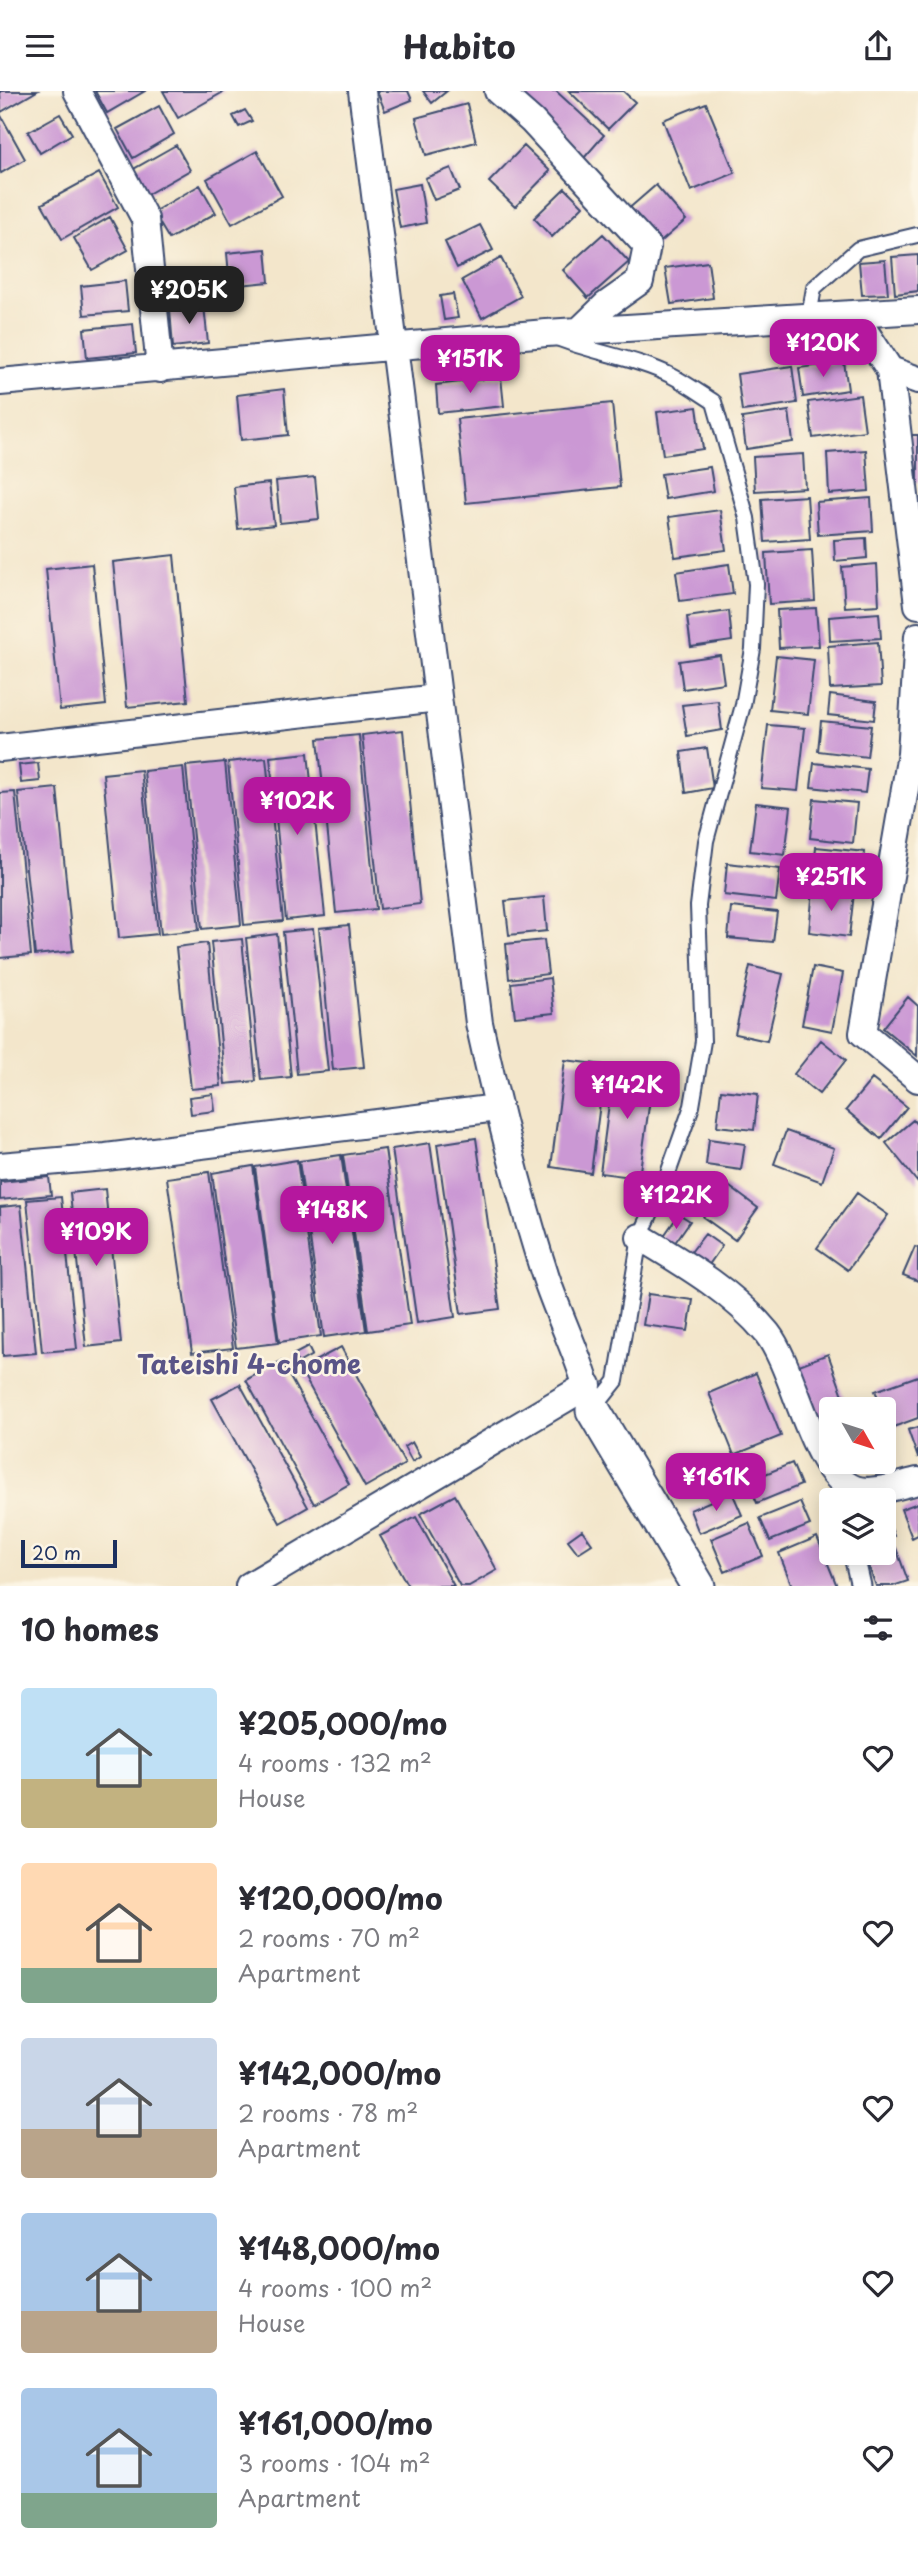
<!DOCTYPE html>
<html lang="en">
<head>
<meta charset="utf-8">
<style>
	body { margin:0; font-family:"Playpen Sans",sans-serif; background:#f7f7f7; color:#2b2b33; height:100vh; display:flex; flex-direction:column; font-size:26px; white-space:nowrap }
	* { box-sizing:border-box; margin:0 }
	p { font-size:23px; color:#7c7c81 }
	.icon { flex:none; width:38px; height:38px; fill:none; stroke:currentColor; stroke-width:2; stroke-linecap:round; stroke-linejoin:round }
	.map { position:relative; height:1495px; overflow:hidden }
	.panel { display:flex; flex-direction:column; background:#fff; flex:1 }
	.panel>* { flex:none }
	.needle { width:46px; rotate:129deg }
	.controls { position:absolute; left:819px; top:1306px; display:grid; gap:14px }
	.controls a { display:grid; place-items:center; width:77px; height:77px; border-radius:7px; background:#fff; box-shadow:0 4px 18px #0003; font-size:35px }
	.scale { position:absolute; left:21px; bottom:18px; width:96px; box-sizing:border-box; padding-left:7px; border:4px solid #1b2f5e; border-top:0; font-size:19px; line-height:24px; white-space:nowrap; color:#1b2f5e; -webkit-text-stroke:5px #fcf5e5; paint-order:stroke }
	.price { position:absolute; translate:-50% -60px; padding:0 16px; border-radius:14px; background:#b5179e; color:#fff; font-size:23px; line-height:46px; filter:drop-shadow(0 2px 4px #0008) }
	.price::after { content:''; position:absolute; left:50%; top:42px; width:21px; height:16px; margin-left:-10px; background:inherit; clip-path:polygon(0 0,100% 0,50% 100%) }
	.price.current { background:#222; color:#fff }
	ul { padding:0; list-style:none }
	li { display:flex; align-items:center; gap:21px; height:175px; padding:0 21px }
	li span { display:grid; place-items:center; flex:none; width:196px; height:140px; border-radius:7px; color:#555 }
	li>.icon { margin-inline-start:auto }
	span .icon { width:84px; height:84px; fill:#fffc; stroke-width:1 }
	li b { font-size:30px }
	h2 { display:flex; justify-content:space-between; align-items:center; height:84px; padding:0 21px; font-size:30px }
	header { display:flex; justify-content:space-between; align-items:center; height:91px; padding:0 21px; background:#fff; font-size:32px; font-weight:700 }
	.map>svg:first-child { display:block }
	.building { fill:#cb98d4 }
	.lines { fill:none; stroke-linecap:round; stroke-linejoin:round }
	.service-casing { stroke:#3b4a6e; stroke-width:18 }
	.pedestrian-casing { stroke:#3b4a6e; stroke-width:23 }
	.minor-casing { stroke:#3b4a6e; stroke-width:30 }
	.tertiary-casing { stroke:#3b4a6e; stroke-width:37 }
	.service { stroke:#fff; stroke-width:14 }
	.pedestrian { stroke:#fff; stroke-width:19 }
	.minor { stroke:#fff; stroke-width:26 }
	.tertiary { stroke:#fff; stroke-width:33 }
	.labels { text-anchor:middle; stroke-width:5; stroke-linejoin:round; paint-order:stroke }
	.neighbourhood-label { font-size:26px; font-weight:bold; fill:#595487; stroke:#fcf5e5 }
</style>
</head>
<body>
<header><svg class="icon" aria-label="menu" viewBox="0 0 24 24"><path d="M4 6h16M4 12h16M4 18h16"/></svg>Habito<svg class="icon" aria-label="share" viewBox="0 0 24 24"><path d="M12 15V3M7 8l5-5 5 5M5 13v7h14v-7"/></svg></header>
<div class="map">
<svg width="918" height="1495" viewBox="0 0 918 1495">
	<rect width="100%" height="100%" fill="#fcf5e5"/>
	<filter id="ink" filterUnits="userSpaceOnUse"><feTurbulence type="fractalNoise" baseFrequency=".0143" numOctaves="2"/><feDisplacementMap in="SourceGraphic" scale="14" xChannelSelector="R" yChannelSelector="G"/><feConvolveMatrix kernelMatrix="1 2 1 2 8 2 1 2 1" color-interpolation-filters="sRGB"/></filter>
	<filter id="wash" filterUnits="userSpaceOnUse"><feTurbulence type="fractalNoise" baseFrequency=".00686" numOctaves="4" result="noise"/><feDisplacementMap in="SourceGraphic" scale="28" xChannelSelector="R" yChannelSelector="G"/><feGaussianBlur stdDeviation="1.57" result="paint"/><feColorMatrix in="noise" values="0 0 0 0 0 0 0 0 0 0 0 0 0 0 0 0 0 1.4 0 .05"/><feComposite in="paint" operator="in"/></filter>
	<g filter="url(#wash)">
		<rect width="100%" height="100%" fill="#f3e6cb"/>
		<g id="blocks">
			<path class="building" d="M0 0H37L1 21Z
				M95 0H145L107 22Z
				M163 0H225L178 27Z
				M377 0H408L412 9 385 20Z
				M423 0H447L432 12Z
				M509 0H556L604 44 584 67Z
				M569 0H623L635 11 608 38Z
				M706 12 735 82 691 100 663 29Z
				M467 13 476 51 426 64 416 27Z
				M159 15 174 43 133 67 117 38Z
				M245 19 252 30 239 36 233 25Z
				M0 23 25 68 1 82 0 80Z
				M60 23 72 43 40 62 28 41Z
				M176 54 190 79 146 104 132 79Z
				M524 55 550 80 515 116 489 91Z
				M257 60 282 105 232 133 207 88Z
				M451 77 460 99 434 109 425 87Z
				M99 82 118 116 62 148 42 113Z
				M420 93 426 132 400 137 393 98Z
				M200 94 216 122 169 148 153 121Z
				M656 94 686 129 656 155 626 120Z
				M565 97 583 115 552 146 534 127Z
				M110 126 128 159 92 179 74 147Z
				M480 134 493 159 457 177 445 151Z
				M603 143 629 171 588 207 563 179Z
				M266 158 269 191 230 195 227 162Z
				M918 164V200L895 203 892 166Z
				M501 167 521 205 482 227 462 189Z
				M885 169 888 203 862 204 859 171Z
				M708 171 713 207 671 213 665 177Z
				M125 190 128 220 84 224 81 195Z
				M453 203 458 227 444 229 440 205Z
				M204 215 208 252 173 256 170 218Z
				M133 233 136 262 87 267 84 238Z
				M844 271 848 299 803 306 799 277Z
				M792 275 797 312 742 320 737 283Z
				M501 286 504 315 438 322 436 294Z
				M284 298 288 344 241 349 237 304Z
				M860 304 865 340 813 347 808 311Z
				M612 312 620 396 466 412 457 328Z
				M697 316 703 358 663 364 657 321Z
				M789 320 793 351 746 358 742 327Z
				M910 344H918V391H914Z
				M866 359 869 400 829 403 827 362Z
				M803 363 805 397 755 400 753 366Z
				M710 376 714 400 665 408 661 383Z
				M315 386 319 428 280 432 276 390Z
				M269 392 274 434 238 438 234 396Z
				M807 405 810 448 765 451 762 408Z
				M871 407 873 440 818 444 816 411Z
				M720 419 726 459 675 466 669 426Z
				M866 447 867 467 835 470 834 449Z
				M812 459 815 510 769 513 766 462Z
				M174 464 188 610 127 616 113 471Z
				M92 473 106 614 60 619 46 478Z
				M729 473 733 503 680 510 676 481Z
				M877 473 879 514 845 516 842 476Z
				M816 517 819 555 779 557 777 519Z
				M729 520 732 550 691 556 687 526Z
				M879 522 881 547 830 550 829 526Z
				M878 551 881 595 830 598 828 555Z
				M720 564 724 592 683 598 679 570Z
				M776 565 814 569 808 623 770 619Z
				M830 604 876 610 874 629 828 624Z
				M718 610 722 639 687 645 682 614Z
				M821 630 871 635 867 666 818 660Z
				M768 634 805 637 798 700 761 697Z
				M403 639 420 813 380 818 362 644Z
				M359 644 376 818 336 822 318 648Z
				M707 657 713 697 686 702 681 661Z
				M308 662 325 825 286 829 270 666Z
				M266 667 283 830 244 834 228 671Z
				M225 671 241 834 202 838 186 675Z
				M38 672 40 690 21 692 19 674Z
				M814 672 868 678 865 702 811 696Z
				M183 676 199 839 161 843 144 680Z
				M141 679 158 843 119 847 103 683Z
				M57 697 73 860 35 864 18 701Z
				M15 701 31 864 0 867V702Z
				M814 708 857 712 853 752 810 747Z
				M756 712 791 716 785 764 750 760Z
				M816 756 865 761 862 795 813 790Z
				M727 772 780 778 776 810 724 804Z
				M813 798 854 802 849 846 809 841Z
				M544 806 547 840 509 844 505 810Z
				M731 816 777 821 773 851 728 847Z
				M349 834 364 976 333 979 319 837Z
				M313 838 328 980 297 983 283 841Z
				M277 843 291 986 261 989 246 847Z
				M242 848 256 990 225 993 211 851Z
				M544 849 548 883 509 888 506 853Z
				M207 852 221 995 191 998 176 856Z
				M750 875 783 883 767 950 735 943Z
				M813 876 843 882 832 940 802 934Z
				M550 887 554 922 515 926 511 892Z
				M908 906 918 915 917 965 883 937Z
				M821 949 846 969 819 1003 794 983Z
				M565 969 605 974 591 1082 551 1076Z
				M614 974 654 979 639 1087 600 1082Z
				M872 988 907 1016 881 1048 846 1019Z
				M721 999 758 1003 754 1039 717 1035Z
				M213 1003 215 1020 191 1023 189 1006Z
				M913 1029 918 1035V1092L886 1052Z
				M786 1040 834 1057 822 1091 774 1073Z
				M476 1047 500 1218 461 1223 437 1053Z
				M709 1048 745 1053 741 1079 706 1074Z
				M430 1052 455 1226 417 1232 392 1058Z
				M385 1058 410 1234 368 1240 343 1064Z
				M341 1064 366 1240 324 1246 299 1070Z
				M297 1069 321 1245 279 1251 255 1076Z
				M253 1075 278 1252 236 1257 212 1082Z
				M209 1081 233 1257 192 1262 167 1087Z
				M49 1086 51 1104 0 1109V1091Z
				M726 1093 758 1117 735 1149 703 1126Z
				M105 1098 121 1252 86 1256 70 1102Z
				M857 1102 888 1124 848 1179 817 1157Z
				M61 1106 77 1258 42 1261 27 1109Z
				M21 1114 36 1262 3 1265 0 1116Z
				M679 1123 690 1130 672 1156 661 1149Z
				M705 1143 722 1155 706 1178 688 1165Z
				M915 1156 918 1157V1190L903 1184Z
				M648 1203 693 1209 688 1240 643 1234Z
				M308 1256 312 1264 298 1272 293 1264Z
				M341 1256 405 1373 365 1396 300 1278Z
				M828 1263 848 1318H831V1324L811 1332 791 1277Z
				M281 1270 349 1393 314 1413 246 1289Z
				M756 1282 781 1345 734 1364 709 1302Z
				M918 1285V1327L888 1338 884 1318 875 1300Z
				M240 1293 308 1416 280 1432 212 1308Z
				M918 1336V1367L908 1339Z
				M412 1351 420 1366 412 1371 404 1356Z
				M792 1372 801 1394 757 1412 748 1390Z
				M732 1401 742 1424 699 1442 690 1419Z
				M455 1404 497 1479 469 1495H460L420 1423Z
				M800 1411 810 1434 770 1450 760 1427Z
				M918 1412V1444L912 1447 901 1418Z
				M884 1419 894 1445 884 1449Z
				M416 1426 454 1495H408L380 1445Z
				M749 1432 763 1465 725 1481 711 1448Z
				M582 1439 592 1453 578 1462 568 1449Z
				M817 1446 837 1495H792L779 1462Z
				M896 1457 908 1490 893 1495H876L866 1468Z"/>
		</g>
	</g>
	<g filter="url(#ink)">
		<use href="#blocks" fill-opacity="0" stroke="#3b4a6e" stroke-width="2"/>
		<g class="lines">
			<g class="service-casing">
				<path id="service" d="M809 225 814 197 858 158 917 144
					M557 247C594 262 636 267 672 285 686 292 700 302 714 311L747 427 756 493 753 558 743 614 706 750 698 815 703 950 692 1015 666 1088 640 1146 616 1290 593 1319"/>
			</g>
			<g class="pedestrian-casing">
				<path id="pedestrian" d="M853 1461 861 1495"/>
			</g>
			<g class="minor-casing">
				<path id="minor" d="M77 0 145 128 160 278
					M362 0 479 932C498 1018 519 1104 546 1187 561 1231 583 1273 593 1319
					M498 0 532 30 647 155 640 190 606 214 578 241
					M854 224 890 279 918 289
					M890 279 918 514
					M0 291 546 242 918 219
					M918 545 911 663 863 942 918 988
					M0 657 438 607
					M0 1075 106 1066 497 1017
					M640 1146C685 1173 733 1201 767 1242 796 1279 811 1382 855 1398 872 1404 900 1394 918 1390
					M249 1495 588 1294"/>
			</g>
			<g class="tertiary-casing">
				<path id="tertiary" d="M593 1319 698 1495"/>
			</g>
			<use href="#service" class="service"/>
			<use href="#pedestrian" class="pedestrian"/>
			<use href="#minor" class="minor"/>
			<use href="#tertiary" class="tertiary"/>
		</g>
	</g>
	<g class="labels">
		<g class="neighbourhood-label">
			<text x="249" y="1283">Tateishi 4-chome</text>
		</g>
	</g>
</svg>
<div class="controls">
<a><svg class="needle" viewBox="-14 -14 28 28"><path d="M0-13l5 13h-10z" fill="#e53935"/><path d="M0 13l5-13h-10z" fill="#7c7c81"/></svg></a>
<a><svg class="icon" aria-label="layers" viewBox="0 0 24 24"><path d="M12 4l9 5-9 5-9-5zM3 14l9 5 9-5"/></svg></a>
</div>
<div class="scale">20 m</div>
<b class="price current" style="left:189px;top:235px">¥205K</b>
<b class="price" style="left:823px;top:288px">¥120K</b>
<b class="price" style="left:470px;top:304px">¥151K</b>
<b class="price" style="left:297px;top:746px">¥102K</b>
<b class="price" style="left:831px;top:822px">¥251K</b>
<b class="price" style="left:627px;top:1030px">¥142K</b>
<b class="price" style="left:676px;top:1140px">¥122K</b>
<b class="price" style="left:332px;top:1155px">¥148K</b>
<b class="price" style="left:96px;top:1177px">¥109K</b>
<b class="price" style="left:716px;top:1422px">¥161K</b>
</div>
<section class="panel">
<h2>10 homes<svg class="icon" aria-label="filters" viewBox="0 0 24 24"><path d="M4 7h16M4 17h16"/><circle cx="9" cy="7" r="2"/><circle cx="15" cy="17" r="2"/></svg></h2>
<ul>
<li><span style="background:linear-gradient(#bfe0f5 65%,#c2b280 0)"><svg class="icon" aria-label="home" viewBox="0 0 24 24"><path d="M3 11l9-7 9 7M6 9v11h12V9"/></svg></span><div><b>¥205,000/mo</b><p>4 rooms · 132 m²</p><p>House</p></div><svg class="icon" aria-label="heart" viewBox="0 0 24 24"><path d="M12 20l-8-8c-3-5 5-10 8-4 3-6 11-1 8 4z"/></svg></li>
<li><span style="background:linear-gradient(#ffd9b3 75%,#7fa58c 0)"><svg class="icon" aria-label="home" viewBox="0 0 24 24"><path d="M3 11l9-7 9 7M6 9v11h12V9"/></svg></span><div><b>¥120,000/mo</b><p>2 rooms · 70 m²</p><p>Apartment</p></div><svg class="icon" aria-label="heart" viewBox="0 0 24 24"><path d="M12 20l-8-8c-3-5 5-10 8-4 3-6 11-1 8 4z"/></svg></li>
<li><span style="background:linear-gradient(#c9d6e8 65%,#b9a48a 0)"><svg class="icon" aria-label="home" viewBox="0 0 24 24"><path d="M3 11l9-7 9 7M6 9v11h12V9"/></svg></span><div><b>¥142,000/mo</b><p>2 rooms · 78 m²</p><p>Apartment</p></div><svg class="icon" aria-label="heart" viewBox="0 0 24 24"><path d="M12 20l-8-8c-3-5 5-10 8-4 3-6 11-1 8 4z"/></svg></li>
<li><span style="background:linear-gradient(#a9c7e8 70%,#b9a48a 0)"><svg class="icon" aria-label="home" viewBox="0 0 24 24"><path d="M3 11l9-7 9 7M6 9v11h12V9"/></svg></span><div><b>¥148,000/mo</b><p>4 rooms · 100 m²</p><p>House</p></div><svg class="icon" aria-label="heart" viewBox="0 0 24 24"><path d="M12 20l-8-8c-3-5 5-10 8-4 3-6 11-1 8 4z"/></svg></li>
<li><span style="background:linear-gradient(#a9c7e8 75%,#7fa58c 0)"><svg class="icon" aria-label="home" viewBox="0 0 24 24"><path d="M3 11l9-7 9 7M6 9v11h12V9"/></svg></span><div><b>¥161,000/mo</b><p>3 rooms · 104 m²</p><p>Apartment</p></div><svg class="icon" aria-label="heart" viewBox="0 0 24 24"><path d="M12 20l-8-8c-3-5 5-10 8-4 3-6 11-1 8 4z"/></svg></li>
</ul>
</section>
</body>
</html>
